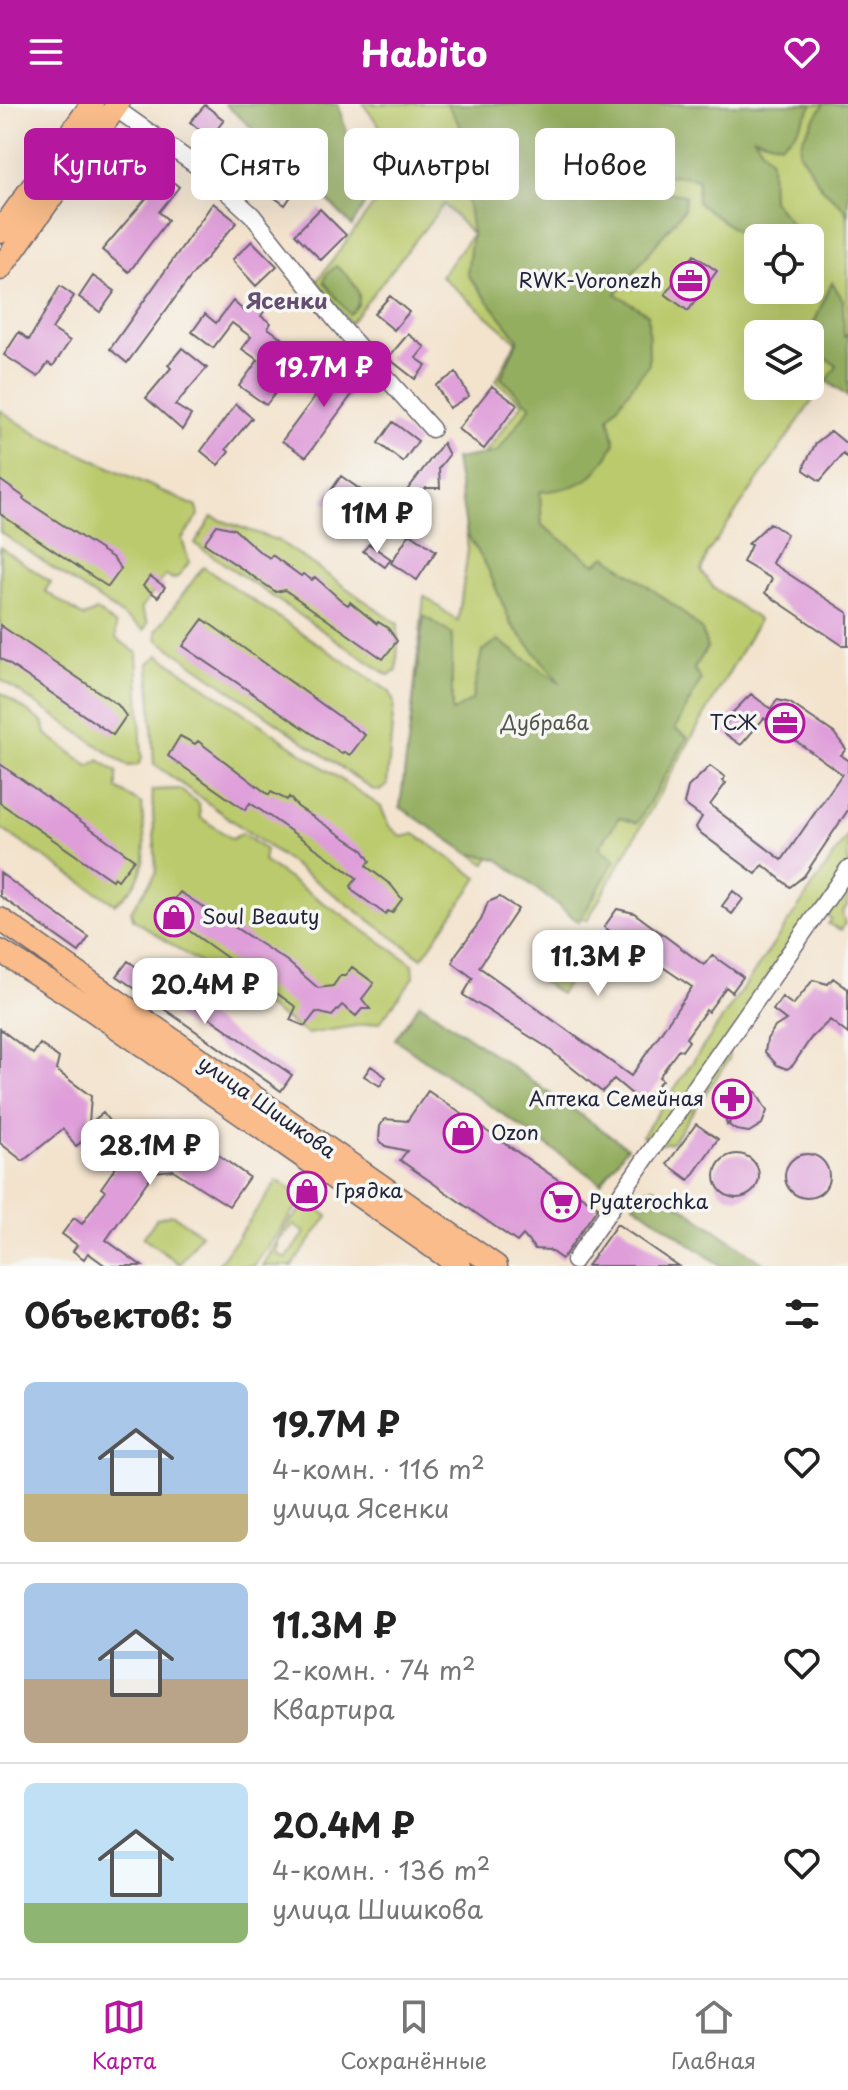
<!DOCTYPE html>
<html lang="ru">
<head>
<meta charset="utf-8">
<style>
	body { margin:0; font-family:"Playpen Sans",sans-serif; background:#f6f6f6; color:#222; height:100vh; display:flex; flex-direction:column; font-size:30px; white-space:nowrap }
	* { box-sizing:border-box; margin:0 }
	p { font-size:26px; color:#767676 }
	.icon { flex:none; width:44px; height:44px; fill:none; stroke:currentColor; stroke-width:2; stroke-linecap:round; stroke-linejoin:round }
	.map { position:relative; height:1162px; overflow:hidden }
	.details { display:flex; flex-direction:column; background:#fff; flex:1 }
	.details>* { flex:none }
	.top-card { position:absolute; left:24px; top:24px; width:800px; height:72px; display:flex; gap:16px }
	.tools { position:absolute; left:744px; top:120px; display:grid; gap:16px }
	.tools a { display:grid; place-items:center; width:80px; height:80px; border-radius:12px; background:#fff; box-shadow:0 8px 32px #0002; font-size:40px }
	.price { position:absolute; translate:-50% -68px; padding:0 18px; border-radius:16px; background:#fff; color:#222; font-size:26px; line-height:52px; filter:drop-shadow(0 2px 4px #0008) }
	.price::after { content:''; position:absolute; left:50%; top:48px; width:24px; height:18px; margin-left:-12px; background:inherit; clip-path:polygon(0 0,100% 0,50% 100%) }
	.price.current { background:#b5179e; color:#fff }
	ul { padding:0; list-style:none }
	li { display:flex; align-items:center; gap:24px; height:200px; padding:0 24px }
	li+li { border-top:2px solid #e0e0e0 }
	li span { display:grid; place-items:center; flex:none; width:224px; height:160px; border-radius:12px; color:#555 }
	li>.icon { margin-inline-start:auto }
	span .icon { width:96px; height:96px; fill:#fffc; stroke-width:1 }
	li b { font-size:34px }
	h2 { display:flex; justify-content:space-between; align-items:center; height:96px; padding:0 24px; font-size:34px }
	.chip { padding:0 28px; border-radius:12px; background:#fff; box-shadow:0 8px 32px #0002; font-size:28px; line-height:72px }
	.chip.current { background:#b5179e; color:#fff }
	header { display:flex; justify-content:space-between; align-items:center; height:104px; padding:0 24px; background:#b5179e; color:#fff; font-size:36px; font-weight:700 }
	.tab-bar { display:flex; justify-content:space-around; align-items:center; height:112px; border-top:2px solid #e0e0e0; background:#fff; font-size:22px; color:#767676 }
	.tab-bar a { display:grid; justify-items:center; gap:4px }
	.tab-bar .current { color:#b5179e }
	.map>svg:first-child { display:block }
	.green { fill:#bbca6c; stroke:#6e7654; stroke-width:2; fill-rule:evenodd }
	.forest { fill:#94ae60; stroke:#5b684e; stroke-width:2 }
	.building { fill:#df9ed9 }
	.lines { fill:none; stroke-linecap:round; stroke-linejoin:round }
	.minor-casing { stroke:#6b666e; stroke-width:19 }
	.major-casing { stroke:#6b666e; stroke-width:25 }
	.minor { stroke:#fff; stroke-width:16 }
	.major { stroke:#f9bc8a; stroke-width:22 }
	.labels { text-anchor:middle; stroke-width:7; stroke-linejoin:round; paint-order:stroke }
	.poi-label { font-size:20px; fill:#22223b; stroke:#f6f6f2; text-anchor:start }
	.park-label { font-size:20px; fill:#50544a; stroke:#f6f6f2 }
	.street-label { font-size:20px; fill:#22223b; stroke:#f6f6f2 }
	.neighbourhood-label { font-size:22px; font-weight:bold; fill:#644d72; stroke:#f6f6f2 }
</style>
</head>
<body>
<header><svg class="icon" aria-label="menu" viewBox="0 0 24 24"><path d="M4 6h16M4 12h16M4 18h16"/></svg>Habito<svg class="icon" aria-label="heart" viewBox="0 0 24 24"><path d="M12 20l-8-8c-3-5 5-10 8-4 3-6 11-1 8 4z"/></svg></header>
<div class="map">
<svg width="848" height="1162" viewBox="0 0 848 1162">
	<rect width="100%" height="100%" fill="#f6f6f2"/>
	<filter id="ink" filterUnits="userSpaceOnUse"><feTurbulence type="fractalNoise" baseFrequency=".0125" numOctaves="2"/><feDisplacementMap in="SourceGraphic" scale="16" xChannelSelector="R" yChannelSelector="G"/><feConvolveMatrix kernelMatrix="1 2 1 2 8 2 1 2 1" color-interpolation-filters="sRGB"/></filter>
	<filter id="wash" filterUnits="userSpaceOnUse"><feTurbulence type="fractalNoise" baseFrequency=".006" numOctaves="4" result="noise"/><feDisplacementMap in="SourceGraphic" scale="32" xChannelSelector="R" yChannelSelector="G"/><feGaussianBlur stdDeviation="1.8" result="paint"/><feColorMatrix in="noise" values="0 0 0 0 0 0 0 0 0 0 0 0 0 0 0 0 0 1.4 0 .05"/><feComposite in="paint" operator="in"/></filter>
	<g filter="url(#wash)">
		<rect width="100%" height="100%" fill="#f3e3cd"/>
		<path class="green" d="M363 0H848V293L826 277 707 450 701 467 714 484 759 516 587 817 503 750 495 748 485 760 402 700 424 492 458 517 468 446 462 379 523 299 496 277 516 237 441 172 472 130 444 100 350 219 317 177 406 57ZM758 134H810V186H758ZM758 230H810V282H758Z
			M0 306 35 329 197 403 199 411 182 435 189 458 179 472 173 475 166 471 141 505 148 519 144 526 0 428Z
			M212 413 279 437 398 520 397 567 388 571 195 440Z
			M0 443 51 478 45 487 84 513 97 507 116 521V534L137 549 142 654 138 661 128 662 0 575Z
			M203 463 390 588 394 599 387 681 380 687 372 685 158 536 156 527Z
			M159 551 381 703 389 722 402 733 415 730 478 774 422 854 154 660 149 559Z
			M0 588 44 619 46 630 89 662 99 656 117 668V685L142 700C144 744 154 770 115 800L0 724Z
			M179 685 199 700 200 713 232 735 242 729 265 746 263 757 413 860 414 873 380 918 307 930 133 815 131 807 156 769 152 686Z
			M848 731V765L727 939 729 955 672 1038 655 1041 642 1032Z
			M848 779 847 802 842 809 845 820 841 826 828 820 831 815 826 810Z
			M536 852 569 876 560 890 527 866Z
			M278 1076 303 1094 254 1162H217Z
			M308 1098 328 1112 292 1162H263L286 1122ZM294 1121 305 1129 286 1155 277 1149 278 1137Z
			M172 1110 201 1130 180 1160 143 1134 157 1114Z"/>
		<path class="forest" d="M225 0H338L367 96 352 122 299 66Z
			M447 0H813L795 29 781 40 754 33 771 56 772 96 803 134H758V143L697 98 698 75 677 71 628 75 622 81 685 91 684 105 616 190 648 210 649 260 609 313 615 339C595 377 581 384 540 388L542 421 595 460 606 452 679 505 702 526 707 544 694 565 701 576 675 625 688 633 637 719 619 714 599 744 615 756 579 818 498 755 468 749 400 703 424 512 452 530V608L472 596 482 547 498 536 561 580 511 520 487 463 467 430 455 355 497 348 531 302 501 274 518 235 467 170 472 130 466 87 475 47Z
			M824 0H848V115L844 104 821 83 799 47 803 33Z
			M336 162C351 174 372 195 349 210L324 178 326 171Z
			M832 178 843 196 844 233 848 229V293L827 277 837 262 810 243 809 230Z
			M420 899 627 1043 601 1079 395 935Z
			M654 1083 767 1162H721L634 1100 637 1087Z"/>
		<g id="blocks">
			<path class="building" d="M205 1 224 16 210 34 190 18Z
				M248 49 277 72 279 69 298 82 285 101 234 65Z
				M154 62 179 83 159 108 168 116 129 168 102 146 150 90 139 81Z
				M213 99 237 118 192 171 127 259 110 245Z
				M320 105 346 131 321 156 295 130Z
				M252 137 277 162 256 182 232 156Z
				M694 151 717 167 688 207 665 190Z
				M93 172 115 187 100 208 79 193Z
				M60 182 74 192 52 225 70 237 53 262 48 259 38 273 4 251 19 228 29 236Z
				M390 192 409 208 394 226 374 210Z
				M251 196 265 206 261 212 271 219 268 224 305 251 266 301 239 282 258 256 242 245 251 233 232 219 213 244 192 228 205 210 216 219 233 197 244 207Z
				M408 230 425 243 416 254 426 261 415 275 388 254Z
				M182 244 207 264 175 301 191 311 182 326 146 294 171 264 168 261Z
				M342 256 365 273 306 353 282 337Z
				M456 269 469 292 449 304 436 281Z
				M492 282 517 301 484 345 458 325Z
				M236 300 252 314 226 345 229 348 218 361 201 347Z
				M393 318 418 337 403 358 378 339Z
				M831 327 848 341V354L843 350 820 377 804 366 805 360 816 339Z
				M443 339 449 351 439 364 440 384H426L416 397 405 389Z
				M341 372 368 391 350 416 324 397Z
				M0 376 24 393 23 395 113 454 121 465 108 483 0 410Z
				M770 419 787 430 772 459 848 509V541H842L765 489 772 475 743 458 751 441 748 440Z
				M217 421 234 425 260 448 270 454 272 451 301 472 303 470 312 476 315 473 342 497 348 501 350 498 377 520 378 518 388 524 397 537 383 555 285 486 276 488 204 439Z
				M410 429 436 447 417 476 391 459Z
				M369 440 391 455 385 463 363 447Z
				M150 472 165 483 158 493 143 482Z
				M203 515 365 631 350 651 344 648 342 650 183 542Z
				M0 521 118 601 126 612 113 631 0 554Z
				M751 590 771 605 777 596 790 599 834 629 846 645 841 651 848 656V706L804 772 790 783 763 761 756 770 698 727 696 723 702 713 684 700 688 683 710 662 725 673 722 677 726 679 710 701 782 756 842 670 764 614 741 641 724 629 729 612Z
				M180 632 195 640 198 637 269 691 271 688 287 696 289 693 298 703 362 745 370 757 366 762 391 781 402 795 392 809 388 807 385 810 353 787 351 782 357 774 324 750 250 699 245 706 168 652Z
				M0 660 134 755 118 776 114 773 112 776 0 699Z
				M0 769 89 833 79 848 0 792Z
				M733 787 743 795 732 810 722 802Z
				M180 788 287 857 318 884 333 882 340 872H345L352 863 374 879 362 895 370 905H362L356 912 342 901 332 912 316 908 305 922 290 916 296 903 170 813 166 807Z
				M500 793 518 805 479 863 631 972 692 883 604 823 617 805 634 809 704 861 712 851 743 873 732 888 726 883 708 908 706 906 686 934 689 937 682 947 679 945 659 973 662 976 646 994 642 992 639 996 614 975 602 988 545 942 463 891 473 874 453 859 454 853 481 816 488 798Z
				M128 857 292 971 281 987 117 872Z
				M833 874 848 885V930L830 916 811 934 793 961 787 965 777 961 765 948 767 935 775 923 786 916 773 906 782 893 793 901 813 876 828 880Z
				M0 925 33 950 40 940 59 954 56 966 91 992 89 1020 103 1009 109 1017 76 1042 63 1025 23 1057 0 1039Z
				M371 962 386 973 380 982 364 972Z
				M742 985 756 988 767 1007 762 1020 749 1028 736 1026 729 1021 730 1017 727 1021 724 1010 730 991Z
				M428 987 598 1103 562 1155 549 1146 535 1145 523 1131 517 1138 400 1056 407 1047 385 1042 379 1036 380 1022 385 1015 407 1017Z
				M696 1020 718 1035 689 1076 667 1060Z
				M156 1023 177 1026 187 1033 189 1030 249 1073 229 1102 173 1066 154 1068 106 1136 142 1162H106L88 1149 84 1155 73 1147 77 1141 62 1130 74 1114 82 1120 105 1087 101 1084 136 1034Z
				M785 1072a22 22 0 1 1 44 0a22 22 0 1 1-44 0Z
				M715 1072a22 22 0 1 1 44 0a22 22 0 1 1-44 0Z
				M617 1120 678 1162H587Z"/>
		</g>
	</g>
	<g filter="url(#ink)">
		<use href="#blocks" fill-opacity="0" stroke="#6b666e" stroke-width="2"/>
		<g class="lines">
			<g class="minor-casing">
				<path id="minor" d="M115 4 204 67 252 111 337 218 432 325
					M574 1157 848 765"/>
			</g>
			<g class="major-casing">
				<path id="major" d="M0 128 92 0
					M0 165 118 0
					M0 815 496 1162
					M0 847 82 899 460 1162"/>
			</g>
			<use href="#minor" class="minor"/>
			<use href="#major" class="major"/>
		</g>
	</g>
	<defs>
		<g id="office-ring" transform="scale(2)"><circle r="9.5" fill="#f6f6f2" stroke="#b5179e" stroke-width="1.5"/><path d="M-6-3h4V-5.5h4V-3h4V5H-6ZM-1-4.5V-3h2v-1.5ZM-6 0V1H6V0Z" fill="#b5179e"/></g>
		<g id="shop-ring" transform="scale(2)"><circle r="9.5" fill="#f6f6f2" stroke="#b5179e" stroke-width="1.5"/><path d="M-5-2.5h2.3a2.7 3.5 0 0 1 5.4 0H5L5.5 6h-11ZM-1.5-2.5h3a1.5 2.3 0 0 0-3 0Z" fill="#b5179e"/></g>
		<g id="pharmacy-ring" transform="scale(2)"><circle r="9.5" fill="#f6f6f2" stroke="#b5179e" stroke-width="1.5"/><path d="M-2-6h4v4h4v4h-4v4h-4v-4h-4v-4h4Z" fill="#b5179e"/></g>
		<g id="supermarket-ring" transform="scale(2)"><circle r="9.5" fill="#f6f6f2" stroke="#b5179e" stroke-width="1.5"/><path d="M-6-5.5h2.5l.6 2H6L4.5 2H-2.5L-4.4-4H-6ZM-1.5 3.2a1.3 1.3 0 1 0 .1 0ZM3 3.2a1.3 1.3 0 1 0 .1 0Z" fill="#b5179e"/></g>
	</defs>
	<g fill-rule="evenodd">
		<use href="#office-ring" x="690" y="177"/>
		<use href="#office-ring" x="785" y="619"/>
		<use href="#shop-ring" x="174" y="813"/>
		<use href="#pharmacy-ring" x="732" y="995"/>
		<use href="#shop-ring" x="463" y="1029"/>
		<use href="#shop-ring" x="307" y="1087"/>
		<use href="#supermarket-ring" x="561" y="1098"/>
	</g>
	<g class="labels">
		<g class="poi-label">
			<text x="662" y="184" text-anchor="end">RWK-Voronezh</text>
			<text x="757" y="626" text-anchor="end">ТСЖ</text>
			<text x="202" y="820">Soul Beauty</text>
			<text x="704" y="1002" text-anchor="end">Аптека Семейная</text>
			<text x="491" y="1036">Ozon</text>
			<text x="335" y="1094">Грядка</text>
			<text x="589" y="1105">Pyaterochka</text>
		</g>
		<g class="park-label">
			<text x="545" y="626">Дубрава</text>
		</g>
		<g class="street-label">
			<text transform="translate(267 1003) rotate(35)" y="7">улица Шишкова</text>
		</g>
		<g class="neighbourhood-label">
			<text x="287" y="205">Ясенки</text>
		</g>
	</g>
</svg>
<div class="tools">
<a><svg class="icon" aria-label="locate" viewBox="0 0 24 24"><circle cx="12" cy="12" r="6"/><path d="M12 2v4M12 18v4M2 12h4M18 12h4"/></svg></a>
<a><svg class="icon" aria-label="layers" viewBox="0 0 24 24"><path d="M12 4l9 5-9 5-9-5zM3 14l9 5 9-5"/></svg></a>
</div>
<b class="price current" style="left:324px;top:305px">19.7M ₽</b>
<b class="price" style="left:377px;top:451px">11M ₽</b>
<b class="price" style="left:598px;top:894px">11.3M ₽</b>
<b class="price" style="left:205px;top:922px">20.4M ₽</b>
<b class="price" style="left:150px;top:1083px">28.1M ₽</b>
<div class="top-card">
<a class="chip current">Купить</a>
<a class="chip">Снять</a>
<a class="chip">Фильтры</a>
<a class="chip">Новое</a>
</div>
</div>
<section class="details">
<h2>Объектов: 5<svg class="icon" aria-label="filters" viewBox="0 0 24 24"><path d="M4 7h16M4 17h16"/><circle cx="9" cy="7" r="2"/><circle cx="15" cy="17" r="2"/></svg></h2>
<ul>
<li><span style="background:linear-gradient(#a9c7e8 70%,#c2b280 0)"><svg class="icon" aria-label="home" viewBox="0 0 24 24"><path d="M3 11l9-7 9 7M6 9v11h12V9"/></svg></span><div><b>19.7M ₽</b><p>4-комн. · 116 m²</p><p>улица Ясенки</p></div><svg class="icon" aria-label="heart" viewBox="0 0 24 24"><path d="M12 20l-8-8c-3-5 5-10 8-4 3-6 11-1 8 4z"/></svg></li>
<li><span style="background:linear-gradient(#a9c7e8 60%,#b9a48a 0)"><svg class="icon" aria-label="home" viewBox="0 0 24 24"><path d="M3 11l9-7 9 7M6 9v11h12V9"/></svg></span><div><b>11.3M ₽</b><p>2-комн. · 74 m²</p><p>Квартира</p></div><svg class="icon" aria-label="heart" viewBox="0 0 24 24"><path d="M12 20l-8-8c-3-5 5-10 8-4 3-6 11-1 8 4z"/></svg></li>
<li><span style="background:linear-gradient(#bfe0f5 75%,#8fb573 0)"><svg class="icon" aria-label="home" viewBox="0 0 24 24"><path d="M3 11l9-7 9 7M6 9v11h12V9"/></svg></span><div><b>20.4M ₽</b><p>4-комн. · 136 m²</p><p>улица Шишкова</p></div><svg class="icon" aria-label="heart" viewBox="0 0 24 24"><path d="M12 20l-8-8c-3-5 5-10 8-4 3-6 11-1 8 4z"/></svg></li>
</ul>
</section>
<nav class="tab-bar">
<a class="current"><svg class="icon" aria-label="map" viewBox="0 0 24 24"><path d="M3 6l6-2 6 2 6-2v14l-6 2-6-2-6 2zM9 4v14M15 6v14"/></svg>Карта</a>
<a><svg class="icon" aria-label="saved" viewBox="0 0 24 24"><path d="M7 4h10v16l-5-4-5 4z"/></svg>Сохранённые</a>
<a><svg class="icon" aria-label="home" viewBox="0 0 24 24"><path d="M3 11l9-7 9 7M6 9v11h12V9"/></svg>Главная</a>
</nav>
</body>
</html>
